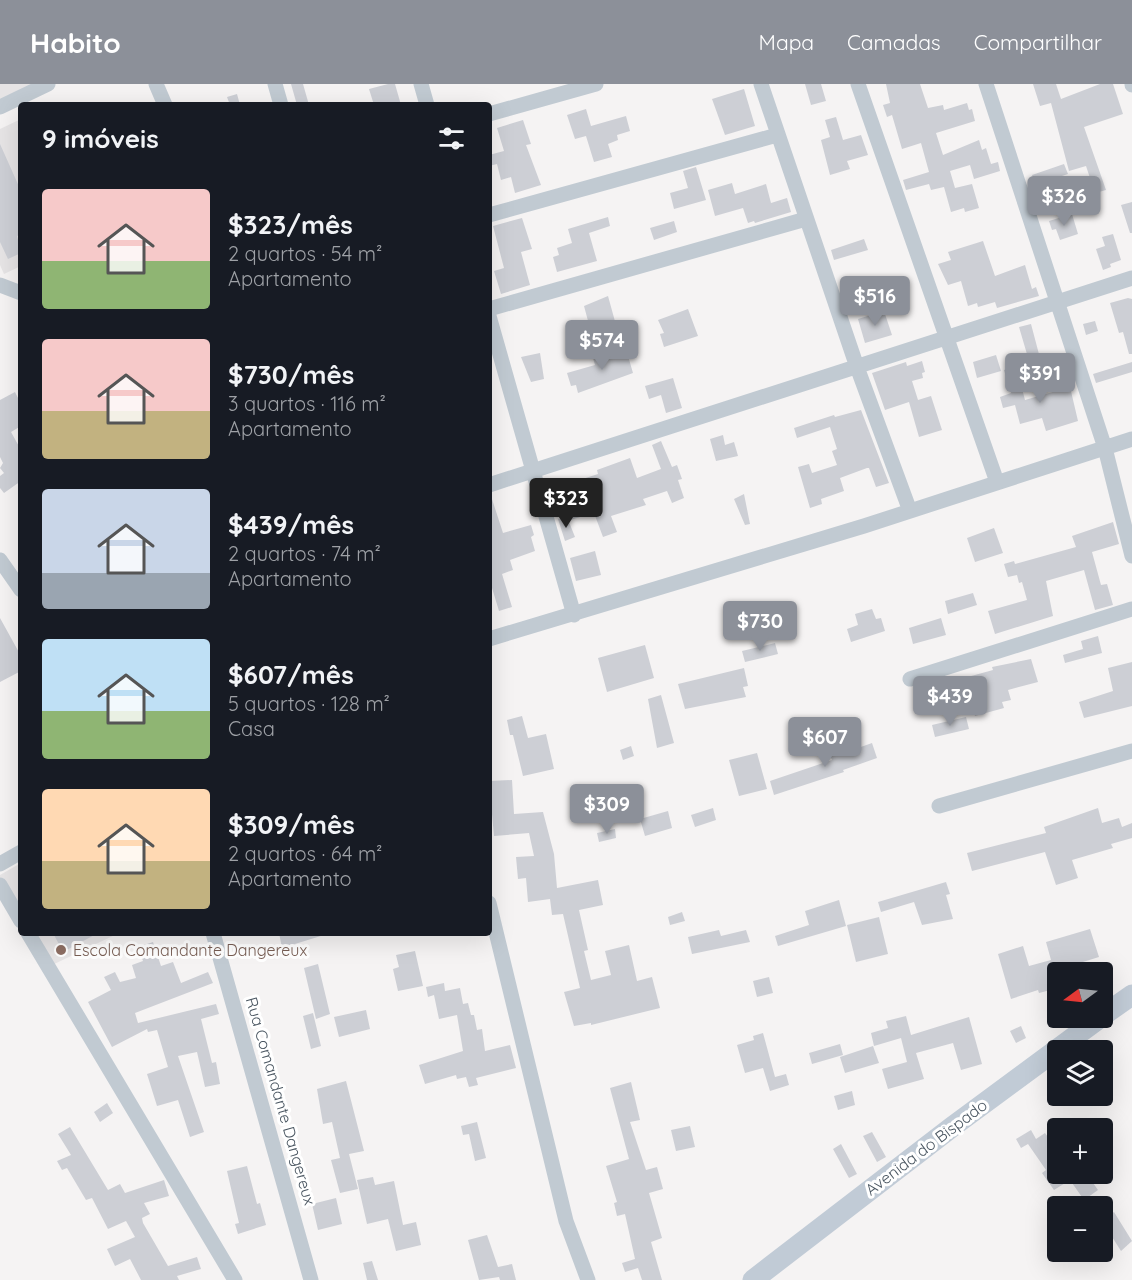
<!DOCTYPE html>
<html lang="pt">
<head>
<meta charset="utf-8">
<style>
	body { margin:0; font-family:Quicksand,sans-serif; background:#242831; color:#f1f3f6; height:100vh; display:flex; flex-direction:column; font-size:22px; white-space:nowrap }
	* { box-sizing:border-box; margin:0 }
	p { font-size:20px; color:#9ea1a6 }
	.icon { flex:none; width:33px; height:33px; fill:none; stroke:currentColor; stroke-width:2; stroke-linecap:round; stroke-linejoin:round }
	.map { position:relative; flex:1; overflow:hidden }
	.panel { position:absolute; left:18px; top:18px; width:474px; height:834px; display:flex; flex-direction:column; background:#171b24; border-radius:6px; box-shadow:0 6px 24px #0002 }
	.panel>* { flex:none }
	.needle { width:39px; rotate:255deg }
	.controls { position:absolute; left:1047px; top:878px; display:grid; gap:12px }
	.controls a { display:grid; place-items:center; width:66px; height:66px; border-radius:6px; background:#171b24; box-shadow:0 6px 24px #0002; font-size:30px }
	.price { position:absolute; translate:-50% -51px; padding:0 14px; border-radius:6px; background:#8c9099; color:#fff; font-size:20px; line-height:39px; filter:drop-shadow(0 2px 3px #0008) }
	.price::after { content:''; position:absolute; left:50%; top:36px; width:18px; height:14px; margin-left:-9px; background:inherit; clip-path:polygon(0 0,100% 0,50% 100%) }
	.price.current { background:#222; color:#fff }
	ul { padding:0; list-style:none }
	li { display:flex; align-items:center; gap:18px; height:150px; padding:0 24px }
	li span { display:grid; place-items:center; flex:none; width:168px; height:120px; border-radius:6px; color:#555 }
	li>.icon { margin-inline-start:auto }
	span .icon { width:72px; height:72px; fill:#fffc; stroke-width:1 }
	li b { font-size:26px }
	h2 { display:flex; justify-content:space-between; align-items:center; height:72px; padding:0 24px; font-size:26px }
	header { display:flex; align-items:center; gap:36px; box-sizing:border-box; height:84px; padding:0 30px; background:#8c9099; color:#fff }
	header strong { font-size:28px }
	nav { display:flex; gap:33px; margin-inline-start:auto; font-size:21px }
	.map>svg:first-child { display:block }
	.education { fill:#e6e4e5 }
	.building { fill:#cdcfd5 }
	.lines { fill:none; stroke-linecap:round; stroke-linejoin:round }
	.street { stroke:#c1cad2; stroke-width:15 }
	.secondary { stroke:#c1cbd6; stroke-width:21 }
	.education-dot { fill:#8d6e63; stroke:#fff; stroke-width:2 }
	.labels { text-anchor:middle; stroke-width:6; stroke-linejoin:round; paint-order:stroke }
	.education-label { font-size:16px; fill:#785e54; stroke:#fff; text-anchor:start }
	.street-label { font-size:16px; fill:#4a5661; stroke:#fff }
</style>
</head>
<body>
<header>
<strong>Habito</strong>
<nav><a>Mapa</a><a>Camadas</a><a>Compartilhar</a></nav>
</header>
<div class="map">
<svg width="1132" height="1196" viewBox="0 0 1132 1196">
	<rect width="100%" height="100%" fill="#f5f3f3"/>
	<path class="education" d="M0 0H35L0 17Z
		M21 35V182L4 190 0 181V45Z
		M21 779V837L0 801V791Z
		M28 849H119L48 883Z"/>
	<path class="building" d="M291 0H303L309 21H297Z
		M388 0H395L401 21H374L369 5Z
		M805 0H821L826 17 811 21Z
		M886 0H920L928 24 943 21 944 26 967 19 969 26 972 25 975 37 936 49 943 71 979 56 982 66 986 64 991 80 998 78 1000 87 974 95 970 81 950 87 955 104 972 100 979 124 965 128 964 124 951 128 944 103 931 106 929 100 906 106 903 96 929 88 921 59 902 65 892 31 887 33 883 21 890 19Z
		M1033 0H1056L1061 15 1100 0H1113L1123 30 1084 43 1106 106 1095 109 1086 82 1069 87 1051 19 1040 22Z
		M744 5 755 42 725 51 712 15Z
		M237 10 240 21H230L227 13Z
		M586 25 591 42 626 32 630 47 617 51 618 56 608 60 612 73 594 78 586 52 575 55 567 31Z
		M836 33 843 56 861 51 868 71 847 77 850 85 830 91 821 56 830 53 825 36Z
		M523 36 531 60 526 61 541 101 515 109 511 93 501 96 497 80 489 82V71L504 67 497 44Z
		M0 60 21 107V150L17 152 21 169 8 175 0 158Z
		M1064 80 1068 90 1035 101 1032 91Z
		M696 83 706 116 674 125 670 109 688 104 683 87Z
		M732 99 735 110 766 100 771 119 787 114 791 128 755 139 754 137 748 139 743 124 715 132 708 106Z
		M1132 118V149H1130L1121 121Z
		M1072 130 1078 150 1060 156 1056 145 1052 146 1049 137Z
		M608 133 610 142 589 149 597 177 557 188 553 173 559 171 557 164 572 159 568 145Z
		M522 134 532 165 521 168 530 201 501 210 494 187 504 184 493 142Z
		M674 137 677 148 654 156 650 144Z
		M1113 150 1121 176 1110 180 1111 183 1103 186 1096 165 1105 162 1102 153Z
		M864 155 868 166 834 176 831 166Z
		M983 157 995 192 1025 181 1032 205 1036 203 1039 212 997 224 995 218 978 223 977 219 968 222 961 197 948 201 938 180 951 176 948 168Z
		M608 212 616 241 591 248 584 222Z
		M1128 214 1132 215V270H1129L1123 248 1119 249 1110 219Z
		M688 225 698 252 664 263 660 250 664 249 658 236Z
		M884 227 892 251 865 259 858 235Z
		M1095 237 1098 247 1086 251 1083 240Z
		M1031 240 1040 274 1029 277 1019 243Z
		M626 265 633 289 578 309 576 301 571 302 567 289 595 281 593 274Z
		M540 269 544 295 531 298 521 273Z
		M996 271 1001 287 977 294 973 278Z
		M922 277 925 288 922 289 923 294 912 297 918 316 931 312 942 346 919 353 909 318 885 326 872 289 906 278 907 282Z
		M1132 278V288L1096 299 1093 290Z
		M1016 282 1025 316 1070 303 1078 337 1046 347 1042 334 1020 340 1015 321 1003 324 1000 313 1011 309 1004 286Z
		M673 294 682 324 666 329 661 311 649 315 645 302Z
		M15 308 21 320V342L11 348 21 366V397L4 409 0 404V392L4 389 0 384 3 379 0 373V316Z
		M861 326 889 399 876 403 869 384H867L840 394 844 407 821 415 822 420 810 424 798 383 809 380 812 389 837 381 832 367 837 365 830 343 797 354 794 344 834 331 835 333Z
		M723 351 725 361 734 358 738 372 716 377 710 355Z
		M661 357 672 383 677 381 682 395 678 396 684 414 672 419 667 407 643 415 646 421 611 432 617 448 603 453 594 429 570 436 561 402 598 390 597 386 630 374 637 394 661 385 652 361Z
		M556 397 560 411 551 414 547 400Z
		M744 410 750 440 745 441 734 415Z
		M489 412H491L503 449 531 441 534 451 531 453 535 467 510 476 513 486 502 490 512 523 499 527 489 494Z
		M567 433 575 453 565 457 558 435Z
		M1113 438 1119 460 1092 468 1101 501 1107 500 1113 521 1095 526 1084 486 1046 497 1053 532 995 550 988 527 1027 516 1022 498 1019 499 1017 491 1008 493 1004 480 1014 477 1015 480 1076 463 1072 452Z
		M994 444 1003 469 975 478 967 454Z
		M595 467 601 491 576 497 570 474Z
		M973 509 977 521 948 530 945 517Z
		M872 525 876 535 881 534 885 547 851 558 847 545 858 541 855 530Z
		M0 534 21 572V587L0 598Z
		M941 534 946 551 913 560 909 544Z
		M1098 552 1102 569 1065 579 1063 571 1083 565 1081 557Z
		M775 559 778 570 745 578 742 567Z
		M645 561 654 594 607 608 598 574Z
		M1031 575 1038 598 1008 606 1011 616 1002 618 1004 624 975 632 964 594 993 586 992 583Z
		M1132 578V622L1084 634 1079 618 1113 607 1108 584Z
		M744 584 748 602 743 603 746 613 685 625 678 600Z
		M661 611 674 659 657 664 648 615Z
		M522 632 528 654 546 650 554 685 523 692 513 651H510L507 636Z
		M966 633 969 645 935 653 932 641Z
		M872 659 877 674 843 686 844 688 774 711 770 697 832 676 828 666 841 661 844 669Z
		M631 662 634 672 623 676 620 666Z
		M757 669 767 705 739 712 729 676Z
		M512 696 514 730 543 728 554 770 557 804 598 796 603 821 579 826 588 866 584 867 591 896 611 891 605 867 629 861 637 897 652 893 660 924 591 941V939L574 942 564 908 580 904 563 830 552 831 550 815 528 818 526 794 518 795 516 773 534 772 529 749 494 752 489 697Z
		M713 724 716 736 695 743 691 731Z
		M1098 724 1102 739 1119 734 1122 743 1132 739V754L1111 760 1113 764 1072 776 1078 794 1056 801 1045 768 972 787 967 769 1046 749 1044 743Z
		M668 727 672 744 645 752 640 735Z
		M615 745 616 754 599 758 597 749Z
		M946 798 950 810 946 811 953 835 922 841 914 818 881 828 878 818Z
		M839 816 846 842 778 862 775 852 809 841 805 827Z
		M682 828 685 837 670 841 668 833Z
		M879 833 888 870 856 878 847 841Z
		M1090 845 1099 873 1070 882 1072 888H1058V904L1039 909 1038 906 1011 915 998 870 1023 862 1029 882 1051 876 1046 858Z
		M719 846 721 852 746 846 750 858 692 870 688 853Z
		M53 849H98L63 868Z
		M279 849H323L324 851 282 864Z
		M153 858 161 882 173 878 181 899 208 888 213 899 135 929 138 939 216 920 219 930 201 935 212 979 216 978 220 1000 205 1003 197 968 178 972 204 1048 190 1053 178 1016 157 1022 147 990 168 983 157 946 148 948 147 945 112 963 88 918 111 906 104 893 115 888 120 898 136 894 132 881 143 877 138 863Z
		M415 867 423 902 398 907 393 885 399 883 396 871Z
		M318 880 330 930 316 935 304 884Z
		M769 893 773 909 757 913 753 897Z
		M444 899 445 907 460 904 463 920 468 919 471 931H474L477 946 482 945 485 967 510 961 516 984 476 994 478 1001 469 1003 466 993 457 995 456 991 425 1000 419 981 463 967 457 931 439 935 434 911 428 913 426 903Z
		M366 926 370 945 339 953 334 933Z
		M313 929 321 962 311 965 303 932Z
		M906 932 911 951 969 933 982 980 961 986 953 959 916 969 924 995 888 1005 882 985 907 978 901 954 874 962 871 949 888 944 886 937Z
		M1021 942 1026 954 1016 959 1010 947Z
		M763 949 775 993 786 990 789 1001 770 1007 763 984 745 989 737 961 754 956 753 952Z
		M840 960 843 971 812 980 809 969Z
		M873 962 879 979 845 989 840 973Z
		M346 997 364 1067 349 1070 358 1105 340 1109 331 1076 340 1074 332 1038 323 1040 317 1005Z
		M631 998 640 1036 630 1038 646 1086 657 1083 663 1105 649 1109 662 1154 651 1158 662 1196H642L638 1184 625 1188 622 1179 635 1175 625 1130 617 1132 614 1119 617 1118 606 1082 629 1075 610 1004Z
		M852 1007 855 1021 838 1026 834 1012Z
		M107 1019 113 1029 100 1038 94 1028Z
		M477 1038 486 1074 475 1077 469 1050 463 1051 461 1042Z
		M690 1042 695 1063 676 1067 671 1046Z
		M70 1043 108 1106 120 1100 125 1109 164 1096 169 1112 144 1119 150 1130 142 1134 143 1139 168 1182 197 1173 201 1185 177 1192 179 1196H141L130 1175 115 1182 107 1165 135 1153 126 1137 108 1145 92 1114 86 1116 67 1084 62 1086 57 1077 71 1071 58 1050Z
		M1031 1046 1036 1055 1045 1049 1058 1067V1089H1086L1098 1106 1084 1116 1070 1096 1054 1106 1042 1089 1046 1086 1028 1060 1021 1064 1016 1055Z
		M872 1048 886 1073 877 1078 863 1052Z
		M841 1060 857 1090 849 1094 833 1065Z
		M247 1082 257 1120 260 1119 266 1141 238 1150 235 1140 239 1139 227 1087Z
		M373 1093 375 1101 394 1097 403 1141 416 1138 421 1161 396 1167 388 1135 367 1140 357 1096Z
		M336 1114 342 1140 318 1146 312 1120Z
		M1114 1128 1132 1157 1121 1167 1102 1137Z
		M487 1151 498 1183 512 1180 516 1196H500L499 1193 479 1196 468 1156Z
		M372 1177 378 1196H367L363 1179Z"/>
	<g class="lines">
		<path class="street" d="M156 0 165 21
			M275 0 281 21
			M421 0 427 21
			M761 0 857 283 910 427
			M858 0 997 398
			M986 0 1105 364 1132 472
			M1132 0V1
			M0 23 48 0
			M489 30 596 0
			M489 131 777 51
			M0 201 21 209
			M489 225 806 135
			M489 232 574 531
			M489 401 1132 194
			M0 476 21 506
			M489 555 864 442 1132 355
			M910 595 1132 525
			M939 722 1132 667
			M0 780 21 768
			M0 801 21 837
			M489 819 566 1137 588 1196
			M28 849 235 1196
			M213 849 311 1196"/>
		<path class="secondary" d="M1102 932 1132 911
			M753 1196 952 1043 1101 933"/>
	</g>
	<circle class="education-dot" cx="61" cy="866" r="6"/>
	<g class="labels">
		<g class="education-label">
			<text x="73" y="872">Escola Comandante Dangereux</text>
		</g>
		<g class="street-label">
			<text transform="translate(281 1017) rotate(74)" y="6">Rua Comandante Dangereux</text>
			<text transform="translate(926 1063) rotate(-37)" y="6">Avenida do Bispado</text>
		</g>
	</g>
</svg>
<div class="controls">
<a><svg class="needle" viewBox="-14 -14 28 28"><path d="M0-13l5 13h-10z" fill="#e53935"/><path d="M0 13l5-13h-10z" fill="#9ea1a6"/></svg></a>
<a><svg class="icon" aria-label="layers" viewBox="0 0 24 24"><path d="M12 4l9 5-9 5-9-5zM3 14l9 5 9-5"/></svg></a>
<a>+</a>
<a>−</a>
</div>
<b class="price" style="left:1064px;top:143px">$326</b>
<b class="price" style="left:875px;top:243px">$516</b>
<b class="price" style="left:602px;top:287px">$574</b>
<b class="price" style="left:1040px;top:320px">$391</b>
<b class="price current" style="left:566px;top:445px">$323</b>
<b class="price" style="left:760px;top:568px">$730</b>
<b class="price" style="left:950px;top:643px">$439</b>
<b class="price" style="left:825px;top:684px">$607</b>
<b class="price" style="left:607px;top:751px">$309</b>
<section class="panel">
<h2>9 imóveis<svg class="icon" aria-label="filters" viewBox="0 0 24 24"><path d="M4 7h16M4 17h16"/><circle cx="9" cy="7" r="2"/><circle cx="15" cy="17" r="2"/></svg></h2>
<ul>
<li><span style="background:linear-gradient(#f6c9c9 60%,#8fb573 0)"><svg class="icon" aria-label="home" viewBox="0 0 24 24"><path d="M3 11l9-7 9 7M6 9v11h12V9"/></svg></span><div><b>$323/mês</b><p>2 quartos · 54 m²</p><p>Apartamento</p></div></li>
<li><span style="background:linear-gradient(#f6c9c9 60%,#c2b280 0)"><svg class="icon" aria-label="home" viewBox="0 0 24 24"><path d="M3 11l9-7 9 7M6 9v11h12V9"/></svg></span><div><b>$730/mês</b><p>3 quartos · 116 m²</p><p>Apartamento</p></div></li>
<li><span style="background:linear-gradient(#c9d6e8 70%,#9aa5b1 0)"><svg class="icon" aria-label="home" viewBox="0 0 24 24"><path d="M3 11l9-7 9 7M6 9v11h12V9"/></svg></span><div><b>$439/mês</b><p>2 quartos · 74 m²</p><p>Apartamento</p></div></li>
<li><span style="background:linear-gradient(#bfe0f5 60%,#8fb573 0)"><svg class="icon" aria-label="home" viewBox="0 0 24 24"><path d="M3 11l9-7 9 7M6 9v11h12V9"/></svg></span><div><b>$607/mês</b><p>5 quartos · 128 m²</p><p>Casa</p></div></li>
<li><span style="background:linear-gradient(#ffd9b3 60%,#c2b280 0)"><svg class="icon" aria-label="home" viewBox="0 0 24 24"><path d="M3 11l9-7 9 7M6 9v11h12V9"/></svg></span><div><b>$309/mês</b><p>2 quartos · 64 m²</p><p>Apartamento</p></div></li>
</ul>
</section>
</div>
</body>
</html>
